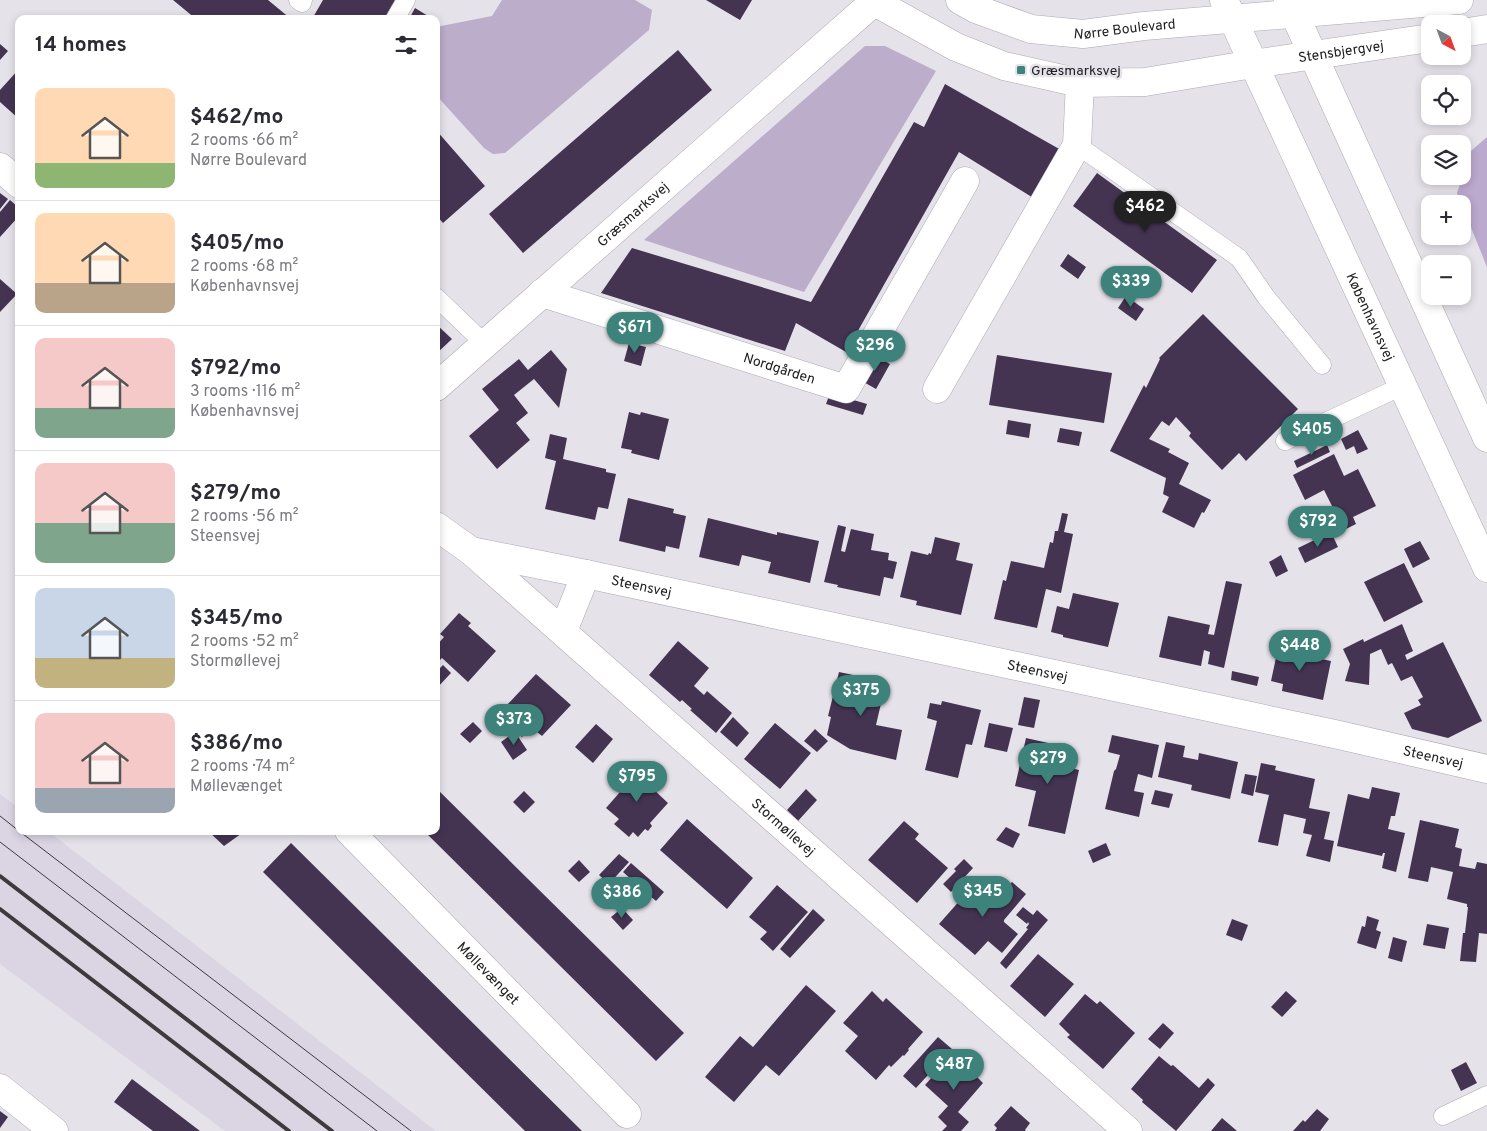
<!DOCTYPE html>
<html lang="en">
<head>
<meta charset="utf-8">
<style>
	body { margin:0; font-family:Overpass,sans-serif; background:#f7f7f7; color:#2b2b33; height:100vh; display:flex; flex-direction:column; font-size:19px; white-space:nowrap }
	* { box-sizing:border-box; margin:0 }
	p { font-size:16px; color:#7c7c81 }
	.icon { flex:none; width:28px; height:28px; fill:none; stroke:currentColor; stroke-width:2; stroke-linecap:round; stroke-linejoin:round }
	.map { position:relative; flex:1; overflow:hidden }
	.side { position:absolute; left:15px; top:15px; width:425px; height:820px; display:flex; flex-direction:column; background:#fff; border-radius:10px; box-shadow:0 2px 8px #0003 }
	.side>* { flex:none }
	.needle { width:32px; rotate:139deg }
	.fabs { position:absolute; left:1421px; top:15px; display:grid; gap:10px }
	.fabs a { display:grid; place-items:center; width:50px; height:50px; border-radius:10px; background:#fff; box-shadow:0 2px 8px #0003; font-size:25px }
	.price { position:absolute; translate:-50% -42px; padding:0 11px; border-radius:18px; background:#3d837b; color:#fff; font-size:16px; line-height:32px; filter:drop-shadow(0 1px 2px #0008) }
	.price::after { content:''; position:absolute; left:50%; top:30px; width:15px; height:11px; margin-left:-8px; background:inherit; clip-path:polygon(0 0,100% 0,50% 100%) }
	.price.on { background:#222; color:#fff }
	ul { padding:0; list-style:none }
	li { display:flex; align-items:center; gap:15px; height:125px; padding:0 20px }
	li+li { border-top:1px solid #e1e1e2 }
	li span { display:grid; place-items:center; flex:none; width:140px; height:100px; border-radius:10px; color:#555 }
	li>.icon { margin-inline-start:auto }
	span .icon { width:60px; height:60px; fill:#fffc; stroke-width:1 }
	li b { font-size:21px }
	h2 { display:flex; justify-content:space-between; align-items:center; height:60px; padding:0 20px; font-size:21px }
	.map>svg:first-child { display:block }
	.built { fill:#dbd4e3 }
	.green { fill:#bcadcb }
	.forest { fill:#bba9ce }
	.building { fill:#443452 }
	.lines { fill:none; stroke-linecap:round; stroke-linejoin:round }
	.service-casing { stroke:#ada9b0; stroke-width:19 }
	.minor-casing { stroke:#ada9b0; stroke-width:29 }
	.tertiary-casing { stroke:#ada9b0; stroke-width:29 }
	.secondary-casing { stroke:#ada9b0; stroke-width:29 }
	.service { stroke:#fff; stroke-width:18 }
	.minor { stroke:#fff; stroke-width:28 }
	.tertiary { stroke:#fff; stroke-width:28 }
	.secondary { stroke:#fff; stroke-width:28 }
	.tram { stroke:#3c3a3d; stroke-width:1 }
	.rail { stroke:#3c3a3d; stroke-width:4 }
	.poi-dot { fill:#3d837b; stroke:#e6e2ea; stroke-width:2 }
	.labels { text-anchor:middle; stroke-width:5; stroke-linejoin:round; paint-order:stroke }
	.street-label { font-size:14px; fill:#212022; stroke:#e6e2ea }
	.poi-label { font-size:14px; fill:#212022; stroke:#e6e2ea; text-anchor:start }
</style>
</head>
<body>
<div class="map">
<svg width="1487" height="1131" viewBox="0 0 1487 1131">
	<rect width="100%" height="100%" fill="#e6e2ea"/>
	<path class="built" d="M0 794 19 808V831H48L436 1131H225L0 964Z"/>
	<path class="green" d="M502 0H635L652 10 649 30 505 153 493 154 484 148 436 95V27L492 16Z
		M865 46H885L936 71 804 292 644 240Z"/>
	<path class="forest" d="M1487 137V267L1457 193 1471 151Z"/>
	<path class="building" d="M173 0H268L291 19H196Z
		M323 0H395L384 19H312Z
		M706 0H752L740 20Z
		M415 8 428 16 426 19H409Z
		M0 44 8 51 0 60Z
		M678 50 712 90 523 253 489 214Z
		M19 69V119L0 102V90Z
		M945 84 1061 150 1035 199 959 152 846 352 796 323 785 351 601 293 632 248 811 302 914 122 924 127Z
		M436 130 485 186 443 223 436 215Z
		M1097 173 1217 260 1192 293 1073 206Z
		M0 193 8 199 0 209Z
		M10 200 19 208V216L0 237V212Z
		M1068 254 1086 267 1078 279 1060 266Z
		M0 279 17 294 0 312Z
		M1126 296 1144 309 1136 321 1118 308Z
		M1203 314 1298 409 1246 461 1239 453 1222 470 1189 436 1191 433 1176 417 1169 426 1162 421 1149 439 1170 449 1168 452 1189 463 1179 484 1211 500 1204 513 1202 512 1194 528 1162 512 1169 497 1163 494 1166 478 1110 451 1144 385 1146 388 1160 359 1159 358Z
		M436 324 452 339 436 354Z
		M629 343 646 347 641 366 624 361Z
		M551 350 567 369 559 408 534 379 514 395 528 413 516 423 530 440 497 469 469 436 499 410 482 389 519 359 528 370Z
		M874 355 890 364 876 389 860 380Z
		M997 355 1112 373 1104 423 989 405Z
		M830 393 867 404 863 415 826 404Z
		M629 412 640 415 641 412 669 419 659 460 631 453 632 450 621 448Z
		M1008 420 1031 424 1029 438 1006 434Z
		M1060 428 1082 432 1079 446 1057 442Z
		M1358 430 1368 449 1357 454 1354 446 1346 450 1341 439Z
		M550 434 567 438 563 459 606 469V472L616 474 608 509 598 507 595 520 545 509 556 461 545 458Z
		M1327 445 1330 452 1297 468 1294 461Z
		M1334 454 1344 476 1358 469 1376 506 1353 517 1356 524 1344 530 1324 490 1305 500 1293 475Z
		M628 498 674 509 673 513 686 516 679 549 666 546 665 552 619 541Z
		M1062 513 1068 514 1064 532 1073 534 1061 593 1046 589 1037 628 994 619 1003 580 1006 581 1011 561 1044 568 1050 542 1053 543 1055 531H1058Z
		M708 518 777 535V532L819 541 810 583 768 573 771 562 742 555 739 566 699 557Z
		M838 525 846 527 841 551 845 552 851 529 874 534 871 550 889 553 888 560 897 562 893 579 884 577 880 596 837 587 838 585 824 582Z
		M1331 532 1338 547 1305 563 1298 548Z
		M935 537 960 543 956 560 973 564 961 615 916 605 917 601 900 597 911 551 928 555 929 553 931 554Z
		M1420 541 1430 559 1413 568 1404 549Z
		M1281 555 1288 571 1276 577 1269 562Z
		M1404 563 1423 602 1384 622 1364 582Z
		M1226 581 1242 584 1224 668 1208 664 1210 652 1204 650 1201 666 1159 657 1168 616 1210 625 1208 634 1214 635Z
		M1073 593 1119 603 1108 647 1063 637V635L1051 632 1057 606 1069 609Z
		M459 613 471 623 468 626 496 651 468 682 442 658 438 662 436 660V646L444 637 440 634Z
		M1402 624 1413 651 1405 655 1407 660 1443 642 1482 721 1448 738 1412 729 1404 713 1421 705 1418 700 1423 697 1412 676 1401 681 1392 663 1388 665 1381 649 1370 654 1369 685 1345 681 1350 664 1343 649 1363 639 1364 642Z
		M1280 639 1296 643 1294 653 1331 661 1323 700 1282 691 1283 684 1271 681Z
		M678 641 709 668 694 686 704 695 707 691 732 713 716 733 690 710 692 709 682 700 680 702 649 675Z
		M443 665 451 673 436 689V672Z
		M1232 671 1259 677 1257 686 1231 680Z
		M839 672 886 682 876 725 902 730 896 760 850 749 827 735 831 717 828 716Z
		M536 674 571 705 542 736 531 727 522 737 513 729 508 734 496 723 510 708 507 705Z
		M1024 697 1040 700 1034 728 1018 725Z
		M942 701 981 710 972 745 966 744 958 778 925 770 937 721 927 718 930 703 941 705Z
		M733 717 749 733 737 747 720 732Z
		M473 722 482 731 470 743 460 734Z
		M775 723 811 753 780 789 744 759Z
		M989 723 1013 728 1007 752 984 747Z
		M596 724 613 739 593 763 575 747Z
		M815 729 828 741 817 752 804 741Z
		M515 732 527 750 513 760 501 742Z
		M1112 735 1159 745 1152 778 1138 774 1134 791 1144 793 1139 817 1105 809 1114 771 1116 769 1120 755 1108 752Z
		M1026 738 1066 747 1063 766 1079 770 1065 834 1028 826 1036 791 1015 786Z
		M1166 742 1185 746 1183 757 1198 760 1199 753 1238 762 1230 799 1191 790 1192 785 1158 777Z
		M638 763 658 781 652 788 668 803 650 823 652 826 648 831 645 829 638 837 633 832 629 837 614 824 619 819 606 808 627 784 623 781Z
		M1261 763 1276 766 1275 770 1315 779 1309 808 1330 812 1324 839 1334 841 1330 862 1306 856 1312 835 1303 833 1306 819 1284 814 1278 846 1258 842 1269 795 1255 792Z
		M1245 774 1257 776 1253 796 1241 793Z
		M1372 787 1400 793 1395 816H1391L1388 829 1405 833 1396 872 1382 868 1385 853H1383L1382 856 1337 846 1348 794 1369 799Z
		M436 788 684 1033 656 1061 424 831H436Z
		M806 789 817 800 798 821 787 810Z
		M1155 790 1173 794 1169 808 1151 804Z
		M524 791 535 802 524 813 513 802Z
		M687 819 753 878 727 909 660 850Z
		M1420 820 1459 829 1455 847 1462 849 1459 866 1475 869 1477 862 1487 864V934L1479 933 1476 962 1460 961 1463 933H1465L1468 907H1467V904L1447 899 1453 872 1431 867 1428 882 1408 878Z
		M904 821 919 834 915 839 948 868 917 903 868 860Z
		M1006 827 1020 834 1013 848 996 840Z
		M208 831H245L224 846Z
		M291 843 582 1131H525L263 872Z
		M1106 843 1111 855 1093 863 1088 851Z
		M619 854 629 862 609 884 599 875Z
		M964 859 973 868 951 892 943 884 956 871 954 869Z
		M579 860 590 872 579 882 568 871Z
		M631 863 664 892 656 901 623 872Z
		M977 881 997 898 1012 882 1026 894 1004 920V922L1018 934 1002 953 988 941 975 955 939 924Z
		M777 885 808 912 773 951 760 939 767 932 749 917Z
		M1023 907 1033 915 1037 910 1048 920 1006 969 1000 963 1028 929 1026 928 1029 924 1028 922 1027 924 1016 915Z
		M622 908 633 920 623 930 611 917Z
		M813 909 825 920 790 958 780 949Z
		M1367 916 1379 920 1376 930 1381 932 1376 949 1357 943 1362 926 1365 927Z
		M1232 919 1248 925 1242 941 1226 935Z
		M1427 924 1449 928 1445 949 1423 945Z
		M1393 937 1407 941 1402 962 1388 958Z
		M1038 954 1074 984 1045 1017 1010 986Z
		M806 985 836 1011 779 1076 766 1065 734 1102 705 1077 740 1036 753 1047Z
		M872 991 883 1002 886 998 923 1032 908 1049 909 1050 904 1056 903 1055 891 1067 889 1065 876 1080 845 1051 858 1036 843 1023Z
		M1286 991 1297 1001 1282 1017 1271 1007Z
		M1085 994 1097 1004 1100 1001 1135 1033 1103 1069 1067 1037 1070 1035 1059 1024Z
		M1163 1023 1174 1033 1160 1049 1148 1039Z
		M938 1037 952 1049 916 1088 903 1076Z
		M952 1055 962 1064 965 1060 978 1072 975 1075 983 1083 958 1112 969 1122 961 1131H942L947 1126 938 1117 948 1106 925 1085Z
		M1159 1056 1171 1066 1173 1065 1199 1088 1208 1078 1215 1085 1176 1131 1142 1102 1143 1100 1131 1089Z
		M1466 1062 1477 1083 1461 1091 1451 1070Z
		M132 1079 200 1131H153L114 1102Z
		M1011 1106 1030 1123 1025 1130 1026 1131H995L997 1128 994 1125Z
		M1317 1109 1329 1119 1320 1131H1293L1303 1120 1305 1122Z
		M0 1111 8 1117 0 1128Z
		M1222 1118 1237 1131H1211Z"/>
	<g class="lines">
		<g class="service-casing">
			<path id="service" d="M298 0 302 3 303 0
				M395 19 406 0
				M1077 145 1239 258 1266 297 1322 365
				M436 297 485 344
				M1285 441 1402 386
				M1443 1116 1487 1095"/>
		</g>
		<g class="minor-casing">
			<g id="minor">
				<path d="M0 167 19 184"/>
				<path id="s1" d="M542 293 846 389 965 181"/>
				<path id="s2" d="M436 387 876 0"/>
				<path d="M937 389 1077 145 1080 83"/>
				<path id="s3" d="M436 526 471 551 1128 1131"/>
				<path id="s4" d="M471 551 586 574 1339 735 1487 769"/>
				<path d="M563 631 586 574"/>
				<path id="s5" d="M349 831 627 1114"/>
				<path d="M0 1088 54 1131"/>
			</g>
		</g>
		<g class="tertiary-casing">
			<g id="tertiary">
				<path id="s6" d="M871 0 956 47 1004 66 1080 83 1145 82 1253 64 1430 38"/>
				<path id="s7" d="M960 0 976 9 1031 29 1083 34 1144 26 1459 0"/>
				<path d="M1462 33 1487 29"/>
			</g>
		</g>
		<g class="secondary-casing">
			<g id="secondary">
				<path id="s8" d="M1224 0 1487 568"/>
				<path d="M1288 0 1487 438"/>
			</g>
		</g>
		<use href="#service" class="service"/>
		<use href="#minor" class="minor"/>
		<use href="#tertiary" class="tertiary"/>
		<use href="#secondary" class="secondary"/>
		<path class="tram" d="M0 816 19 831
			M19 831 411 1131
			M0 842 377 1131"/>
		<path class="rail" d="M0 876 332 1131
			M0 909 289 1131"/>
	</g>
	<rect class="poi-dot" x="1016" y="65" width="10" height="10" rx="2.5"/>
	<g class="labels">
		<g class="street-label">
			<text dy="5" stroke="none"><textPath href="#s7" startOffset="171">Nørre Boulevard</textPath></text>
			<text dy="5" stroke="none"><textPath href="#s6" startOffset="490">Stensbjergvej</textPath></text>
			<text dy="5" stroke="none"><textPath href="#s2" startOffset="262">Græsmarksvej</textPath></text>
			<text dy="5" stroke="none"><textPath href="#s8" startOffset="349">Københavnsvej</textPath></text>
			<text dy="5" stroke="none"><textPath href="#s1" startOffset="249">Nordgården</textPath></text>
			<text dy="5" stroke="none"><textPath href="#s4" startOffset="174">Steensvej</textPath></text>
			<text dy="5" stroke="none"><textPath href="#s4" startOffset="579">Steensvej</textPath></text>
			<text dy="5" stroke="none"><textPath href="#s4" startOffset="984">Steensvej</textPath></text>
			<text dy="5" stroke="none"><textPath href="#s3" startOffset="460">Stormøllevej</textPath></text>
			<text dy="5" stroke="none"><textPath href="#s5" startOffset="199">Møllevænget</textPath></text>
		</g>
		<g class="poi-label">
			<text x="1031" y="75">Græsmarksvej</text>
		</g>
	</g>
</svg>
<div class="fabs">
<a><svg class="needle" viewBox="-14 -14 28 28"><path d="M0-13l5 13h-10z" fill="#e53935"/><path d="M0 13l5-13h-10z" fill="#7c7c81"/></svg></a>
<a><svg class="icon" aria-label="locate" viewBox="0 0 24 24"><circle cx="12" cy="12" r="6"/><path d="M12 2v4M12 18v4M2 12h4M18 12h4"/></svg></a>
<a><svg class="icon" aria-label="layers" viewBox="0 0 24 24"><path d="M12 4l9 5-9 5-9-5zM3 14l9 5 9-5"/></svg></a>
<a>+</a>
<a>−</a>
</div>
<b class="price on" style="left:1145px;top:233px">$462</b>
<b class="price" style="left:1131px;top:308px">$339</b>
<b class="price" style="left:635px;top:354px">$671</b>
<b class="price" style="left:875px;top:372px">$296</b>
<b class="price" style="left:1312px;top:456px">$405</b>
<b class="price" style="left:1318px;top:548px">$792</b>
<b class="price" style="left:1300px;top:672px">$448</b>
<b class="price" style="left:861px;top:717px">$375</b>
<b class="price" style="left:514px;top:746px">$373</b>
<b class="price" style="left:1048px;top:785px">$279</b>
<b class="price" style="left:637px;top:803px">$795</b>
<b class="price" style="left:983px;top:918px">$345</b>
<b class="price" style="left:622px;top:919px">$386</b>
<b class="price" style="left:954px;top:1091px">$487</b>
<section class="side">
<h2>14 homes<svg class="icon" aria-label="filters" viewBox="0 0 24 24"><path d="M4 7h16M4 17h16"/><circle cx="9" cy="7" r="2"/><circle cx="15" cy="17" r="2"/></svg></h2>
<ul>
<li><span style="background:linear-gradient(#ffd9b3 75%,#8fb573 0)"><svg class="icon" aria-label="home" viewBox="0 0 24 24"><path d="M3 11l9-7 9 7M6 9v11h12V9"/></svg></span><div><b>$462/mo</b><p>2 rooms · 66 m²</p><p>Nørre Boulevard</p></div></li>
<li><span style="background:linear-gradient(#ffd9b3 70%,#b9a48a 0)"><svg class="icon" aria-label="home" viewBox="0 0 24 24"><path d="M3 11l9-7 9 7M6 9v11h12V9"/></svg></span><div><b>$405/mo</b><p>2 rooms · 68 m²</p><p>Københavnsvej</p></div></li>
<li><span style="background:linear-gradient(#f6c9c9 70%,#7fa58c 0)"><svg class="icon" aria-label="home" viewBox="0 0 24 24"><path d="M3 11l9-7 9 7M6 9v11h12V9"/></svg></span><div><b>$792/mo</b><p>3 rooms · 116 m²</p><p>Københavnsvej</p></div></li>
<li><span style="background:linear-gradient(#f6c9c9 60%,#7fa58c 0)"><svg class="icon" aria-label="home" viewBox="0 0 24 24"><path d="M3 11l9-7 9 7M6 9v11h12V9"/></svg></span><div><b>$279/mo</b><p>2 rooms · 56 m²</p><p>Steensvej</p></div></li>
<li><span style="background:linear-gradient(#c9d6e8 70%,#c2b280 0)"><svg class="icon" aria-label="home" viewBox="0 0 24 24"><path d="M3 11l9-7 9 7M6 9v11h12V9"/></svg></span><div><b>$345/mo</b><p>2 rooms · 52 m²</p><p>Stormøllevej</p></div></li>
<li><span style="background:linear-gradient(#f6c9c9 75%,#9aa5b1 0)"><svg class="icon" aria-label="home" viewBox="0 0 24 24"><path d="M3 11l9-7 9 7M6 9v11h12V9"/></svg></span><div><b>$386/mo</b><p>2 rooms · 74 m²</p><p>Møllevænget</p></div></li>
</ul>
</section>
</div>
</body>
</html>
